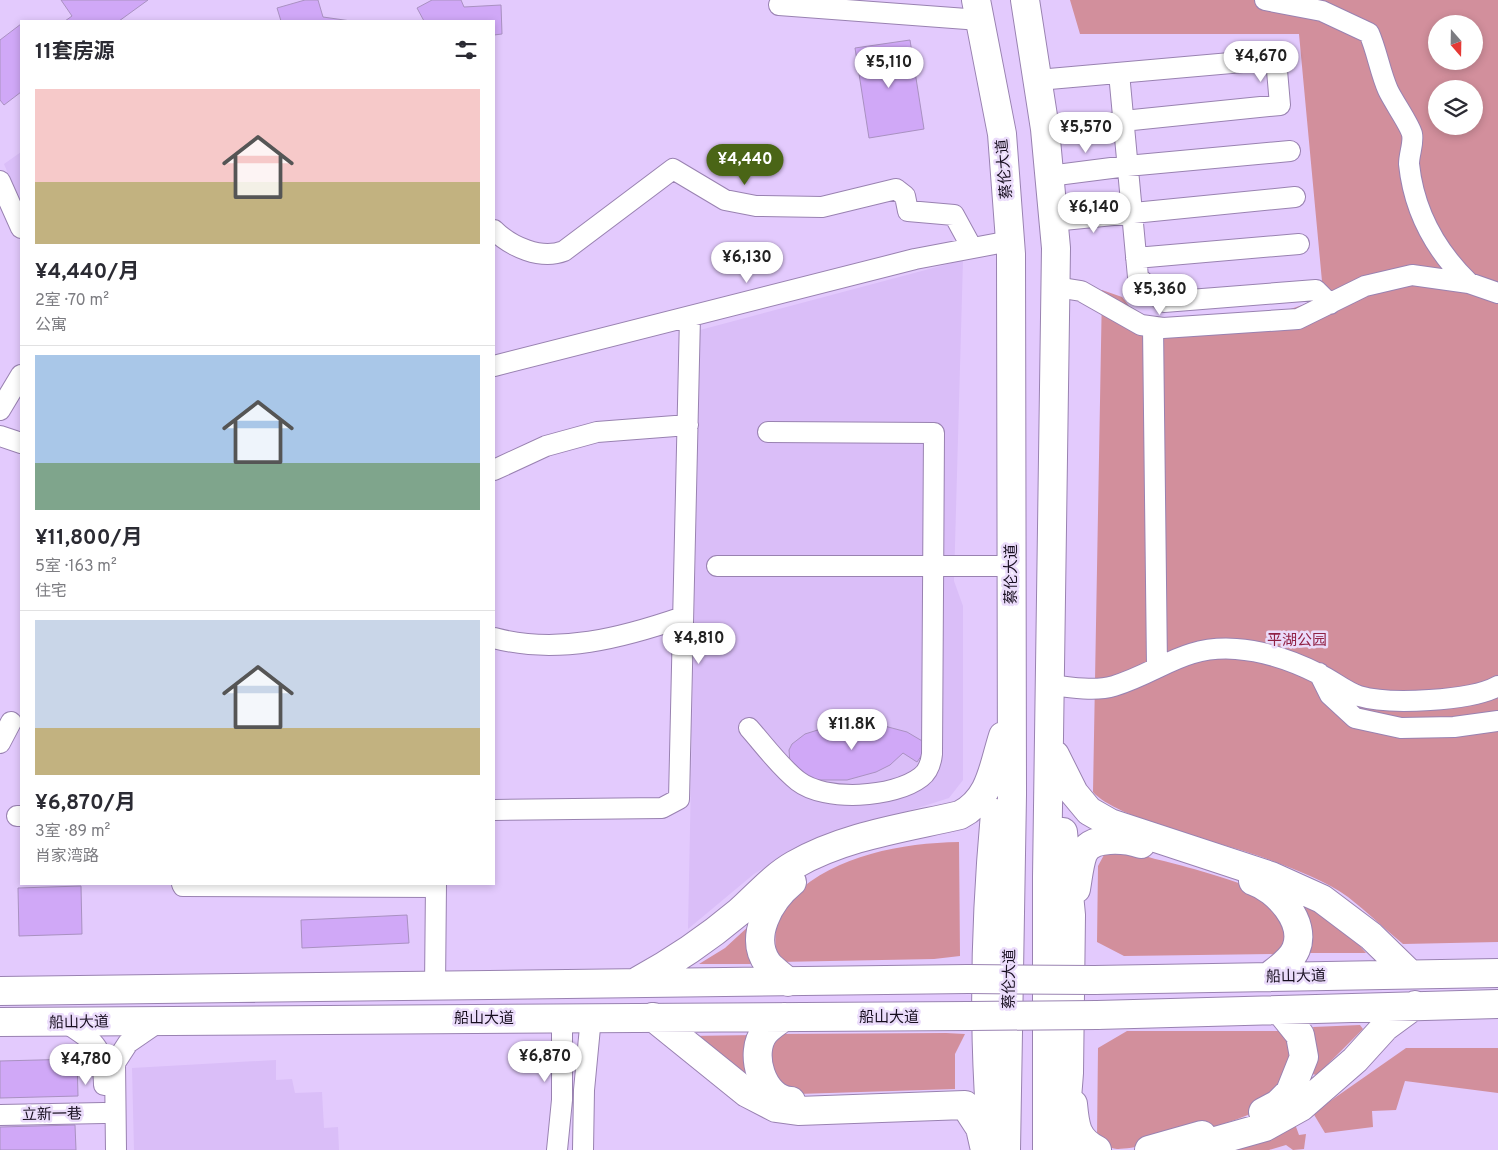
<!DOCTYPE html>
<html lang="zh">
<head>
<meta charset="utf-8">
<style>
	body { margin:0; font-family:Overpass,"Noto Sans SC",sans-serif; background:#f7f7f7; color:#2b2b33; height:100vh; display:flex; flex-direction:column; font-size:19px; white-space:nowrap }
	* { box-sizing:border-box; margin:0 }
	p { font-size:16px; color:#7c7c81 }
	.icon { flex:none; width:28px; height:28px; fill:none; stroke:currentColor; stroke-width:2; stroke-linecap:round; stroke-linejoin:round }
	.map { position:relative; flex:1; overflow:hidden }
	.details { position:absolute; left:20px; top:20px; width:475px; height:865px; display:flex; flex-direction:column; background:#fff; border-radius:0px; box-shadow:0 2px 8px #0003 }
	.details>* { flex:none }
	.needle { width:32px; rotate:160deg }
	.controls { position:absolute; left:1428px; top:15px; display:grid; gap:10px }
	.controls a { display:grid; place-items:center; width:55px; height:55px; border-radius:50%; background:#fff; box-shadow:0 2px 8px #0003; font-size:25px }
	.price { position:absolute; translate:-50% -42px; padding:0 11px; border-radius:18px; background:#fff; color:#222; font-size:16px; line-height:32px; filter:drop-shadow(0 1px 2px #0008) }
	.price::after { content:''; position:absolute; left:50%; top:30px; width:15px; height:11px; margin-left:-8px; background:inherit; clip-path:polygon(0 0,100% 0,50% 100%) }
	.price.current { background:#4a6516; color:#fff }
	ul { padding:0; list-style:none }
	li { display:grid; align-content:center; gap:10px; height:265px; padding:0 15px }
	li+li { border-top:1px solid #e1e1e2 }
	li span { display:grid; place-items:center; height:155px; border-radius:0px; color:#555 }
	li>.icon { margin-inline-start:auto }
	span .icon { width:90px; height:90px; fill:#fffc; stroke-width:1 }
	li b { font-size:21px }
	h2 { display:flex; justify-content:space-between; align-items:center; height:60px; padding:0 15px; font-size:21px }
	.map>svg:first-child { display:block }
	.built { fill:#dabef8 }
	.green { fill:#d28f9c; fill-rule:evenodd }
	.building { fill:#d0a8f7; stroke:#a991c1 }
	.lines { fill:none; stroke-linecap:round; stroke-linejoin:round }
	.minor-casing { stroke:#9982b1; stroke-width:22 }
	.highway-casing { stroke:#9982b1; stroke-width:30 }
	.minor { stroke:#fff; stroke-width:20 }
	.highway { stroke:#fff; stroke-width:28 }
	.highway-bridge-casing { stroke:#9982b1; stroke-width:30; stroke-linecap:butt }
	.highway-bridge { stroke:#fff; stroke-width:28 }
	.labels { text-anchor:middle; stroke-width:5; stroke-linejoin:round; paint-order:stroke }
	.street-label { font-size:15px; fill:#170e1f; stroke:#ebdcfb }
	.park-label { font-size:15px; fill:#902145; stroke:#ebdcfb }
</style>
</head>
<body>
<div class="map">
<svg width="1498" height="1150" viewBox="0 0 1498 1150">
	<rect width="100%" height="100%" fill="#e3cafd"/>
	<path class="built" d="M21 152V205L4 164Z
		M963 260 954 581 963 606V780L949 798 805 844 754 874 688 929 700 330Z
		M276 1060V1080L292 1079 295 1093 322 1092 324 1128 338 1127 339 1150H134L132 1068Z"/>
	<path class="green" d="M1070 0H1498V942L1403 944C1385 929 1367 912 1348 897 1325 880 1286 866 1259 856 1222 843 1115 818 1093 792L1102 290 1122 297 1136 315 1145 319 1282 312 1308 303 1323 292 1299 34H1080ZM1436 24H1474V61H1436ZM1436 89H1474V126H1436Z
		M959 842 960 956 934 959 778 962 776 958C775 943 774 919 783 905 785 901 791 898 794 895 836 855 902 843 959 842Z
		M1123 851C1148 857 1255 882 1268 898 1277 908 1282 923 1289 934L1281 954 1124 956 1097 942 1098 866 1105 853Z
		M1304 904 1339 922 1366 953H1310L1313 936Z
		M750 925 749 957 751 964H699L725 948Z
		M1360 1025 1363 1029 1317 1075 1311 1074C1316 1057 1317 1044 1313 1027Z
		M1127 1031H1286C1288 1040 1294 1052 1293 1061 1292 1066 1279 1095 1276 1099 1260 1118 1143 1150 1117 1149 1109 1148 1102 1144 1097 1138L1098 1048Z
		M946 1033 965 1034 955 1054V1089L798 1094 780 1087 768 1053 777 1034Z
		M755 1035 750 1079 689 1036Z
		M1406 1048H1498V1093L1405 1081 1396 1110 1372 1111 1373 1127 1325 1133 1313 1113Z
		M1295 1124 1299 1135 1306 1134 1304 1149 1293 1150 1286 1145 1269 1150H1225Z"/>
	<path class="building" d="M61 0H148L119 21H65L72 16Z
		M305 0H318L323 17 351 21H281L277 8Z
		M432 0H461L464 7 501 5 502 34 494 35V21H424L417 8Z
		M21 24V92L4 105 0 100V40Z
		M910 40 924 129 869 138 855 48Z
		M873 723 907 732 929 745 917 762 903 753 890 765 876 772 847 780H816L794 770 790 763 789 750 792 744 805 734 824 728Z
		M81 886 82 934 19 936 18 888Z
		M407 915 409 943 302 948 301 920Z
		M77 1059 78 1096 0 1098V1061Z
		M75 1125 76 1150H0V1127Z"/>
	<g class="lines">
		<g class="minor-casing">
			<path id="minor" d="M1265 0 1322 11 1369 33C1377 51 1380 72 1388 90 1393 101 1410 125 1412 134 1414 143 1409 154 1409 164 1414 212 1435 250 1469 283
				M779 5 980 20
				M1119 73 1138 277 1164 302 1316 290 1330 304
				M1038 80 1276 59 1280 105 1045 129
				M1049 176 1127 166 1290 151
				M0 181 21 228
				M1053 221 1295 197
				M494 230C511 247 541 260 564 251L673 169 725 200 756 206 822 207 896 189 905 196 908 211 954 215 972 248
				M1136 258 1299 244
				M1056 287 1081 291 1141 325 1163 328 1298 319 1365 286 1412 275 1469 283 1498 293
				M1153 327 1157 667
				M494 366 915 259 1010 241
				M0 410 21 375
				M0 436 21 443
				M494 470 546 446 597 432 688 425
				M717 566H1011
				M494 638C558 655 622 638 683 617
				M1319 673 1330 695 1355 718 1401 728 1454 727 1498 721
				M1050 685C1070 687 1094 692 1114 686 1160 672 1183 645 1236 649 1265 651 1293 661 1319 674 1332 680 1346 692 1359 696 1389 705 1471 701 1498 686
				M749 728C764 745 780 767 798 781 825 802 894 798 921 777 929 771 931 763 932 754L934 433 768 432
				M0 743 11 722
				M494 810 662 808 679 799 690 316
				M17 816H21
				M182 884 183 886 436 887
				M435 987 436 884
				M65 1022C96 1043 103 1045 104 1085
				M0 1115 104 1113
				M116 1150 115 1063 128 1043 160 1021
				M557 1150 562 1100V1017
				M583 1150 584 1090 591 1017"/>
		</g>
		<g class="highway-casing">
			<path id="highway" d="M976 0 1002 134 1011 254 1012 795 1006 1150
				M1025 0 1045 129 1056 248 1047 877V1150
				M1055 755 1074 793 1089 811 1110 823 1271 876 1322 899 1371 936 1410 974
				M1063 832 1071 915 1069 1073 1063 1149
				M1253 881C1277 889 1307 922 1296 949 1291 961 1278 969 1268 977
				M1076 889C1078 878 1079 865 1083 854 1091 835 1126 839 1141 844
				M1094 980 1498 973
				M636 982C673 962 707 939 739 912 757 896 773 877 794 865 844 836 904 828 960 815 991 799 993 767 1003 736
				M788 982C782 976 773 970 768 964 748 937 770 900 792 882
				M0 991 968 979
				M1097 1015 1498 1004
				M653 1017 747 1093 776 1108 798 1111 965 1105 980 1128 985 1150
				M784 1017C778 1021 770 1026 765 1032 748 1052 762 1100 791 1101
				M0 1022 969 1016
				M1073 1104C1075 1126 1076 1139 1097 1150
				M990 1112C983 1013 986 913 995 813
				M1263 1112 1278 1104 1290 1092 1304 1057 1300 1035 1280 1010
				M1149 1150 1202 1135
				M1184 1150 1265 1127 1301 1107 1355 1060 1385 1027 1415 1005"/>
		</g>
		<use href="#minor" class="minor"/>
		<use href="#highway" class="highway"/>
		<g class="highway-bridge-casing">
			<path id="highway-bridge" d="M968 979 1094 980
				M969 1016 1097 1015"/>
		</g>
		<use href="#highway-bridge" class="highway-bridge"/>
	</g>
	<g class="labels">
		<g class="street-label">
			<text transform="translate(1004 169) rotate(-95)" y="5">蔡伦大道</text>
			<text transform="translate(1011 574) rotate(-90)" y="5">蔡伦大道</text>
			<text transform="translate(1296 976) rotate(-1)" y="5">船山大道</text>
			<text transform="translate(1009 979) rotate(-89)" y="5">蔡伦大道</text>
			<text x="889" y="1022">船山大道</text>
			<text x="484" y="1023">船山大道</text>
			<text transform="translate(79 1022) rotate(-1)" y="5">船山大道</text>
			<text transform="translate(52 1114) rotate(-1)" y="5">立新一巷</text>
		</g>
		<g class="park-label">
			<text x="1297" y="645">平湖公园</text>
		</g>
	</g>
</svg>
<div class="controls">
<a><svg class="needle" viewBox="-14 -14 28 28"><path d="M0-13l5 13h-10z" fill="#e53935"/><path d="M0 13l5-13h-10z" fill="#7c7c81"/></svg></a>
<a><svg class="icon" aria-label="layers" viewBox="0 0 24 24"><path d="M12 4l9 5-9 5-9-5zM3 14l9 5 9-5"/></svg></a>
</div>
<b class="price" style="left:1261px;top:83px">¥4,670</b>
<b class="price" style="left:889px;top:89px">¥5,110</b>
<b class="price" style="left:1086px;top:154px">¥5,570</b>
<b class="price current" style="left:745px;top:186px">¥4,440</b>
<b class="price" style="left:1094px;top:234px">¥6,140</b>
<b class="price" style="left:747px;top:284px">¥6,130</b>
<b class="price" style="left:1160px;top:316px">¥5,360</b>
<b class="price" style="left:699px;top:665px">¥4,810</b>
<b class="price" style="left:852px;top:751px">¥11.8K</b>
<b class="price" style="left:545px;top:1083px">¥6,870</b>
<b class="price" style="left:86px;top:1086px">¥4,780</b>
<section class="details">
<h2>11套房源<svg class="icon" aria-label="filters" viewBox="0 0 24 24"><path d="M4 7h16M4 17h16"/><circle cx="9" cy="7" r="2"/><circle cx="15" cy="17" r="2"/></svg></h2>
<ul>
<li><span style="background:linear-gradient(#f6c9c9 60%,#c2b280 0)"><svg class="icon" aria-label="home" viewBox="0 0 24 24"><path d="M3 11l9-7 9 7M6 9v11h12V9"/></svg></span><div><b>¥4,440/月</b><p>2室 · 70 m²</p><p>公寓</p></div></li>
<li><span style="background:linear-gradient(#a9c7e8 70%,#7fa58c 0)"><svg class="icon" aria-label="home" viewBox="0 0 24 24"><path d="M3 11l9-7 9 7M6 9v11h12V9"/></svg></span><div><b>¥11,800/月</b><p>5室 · 163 m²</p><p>住宅</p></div></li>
<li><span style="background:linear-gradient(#c9d6e8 70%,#c2b280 0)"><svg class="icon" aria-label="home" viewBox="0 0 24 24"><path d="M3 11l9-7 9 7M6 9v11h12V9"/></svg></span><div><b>¥6,870/月</b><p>3室 · 89 m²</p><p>肖家湾路</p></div></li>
</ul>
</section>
</div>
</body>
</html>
